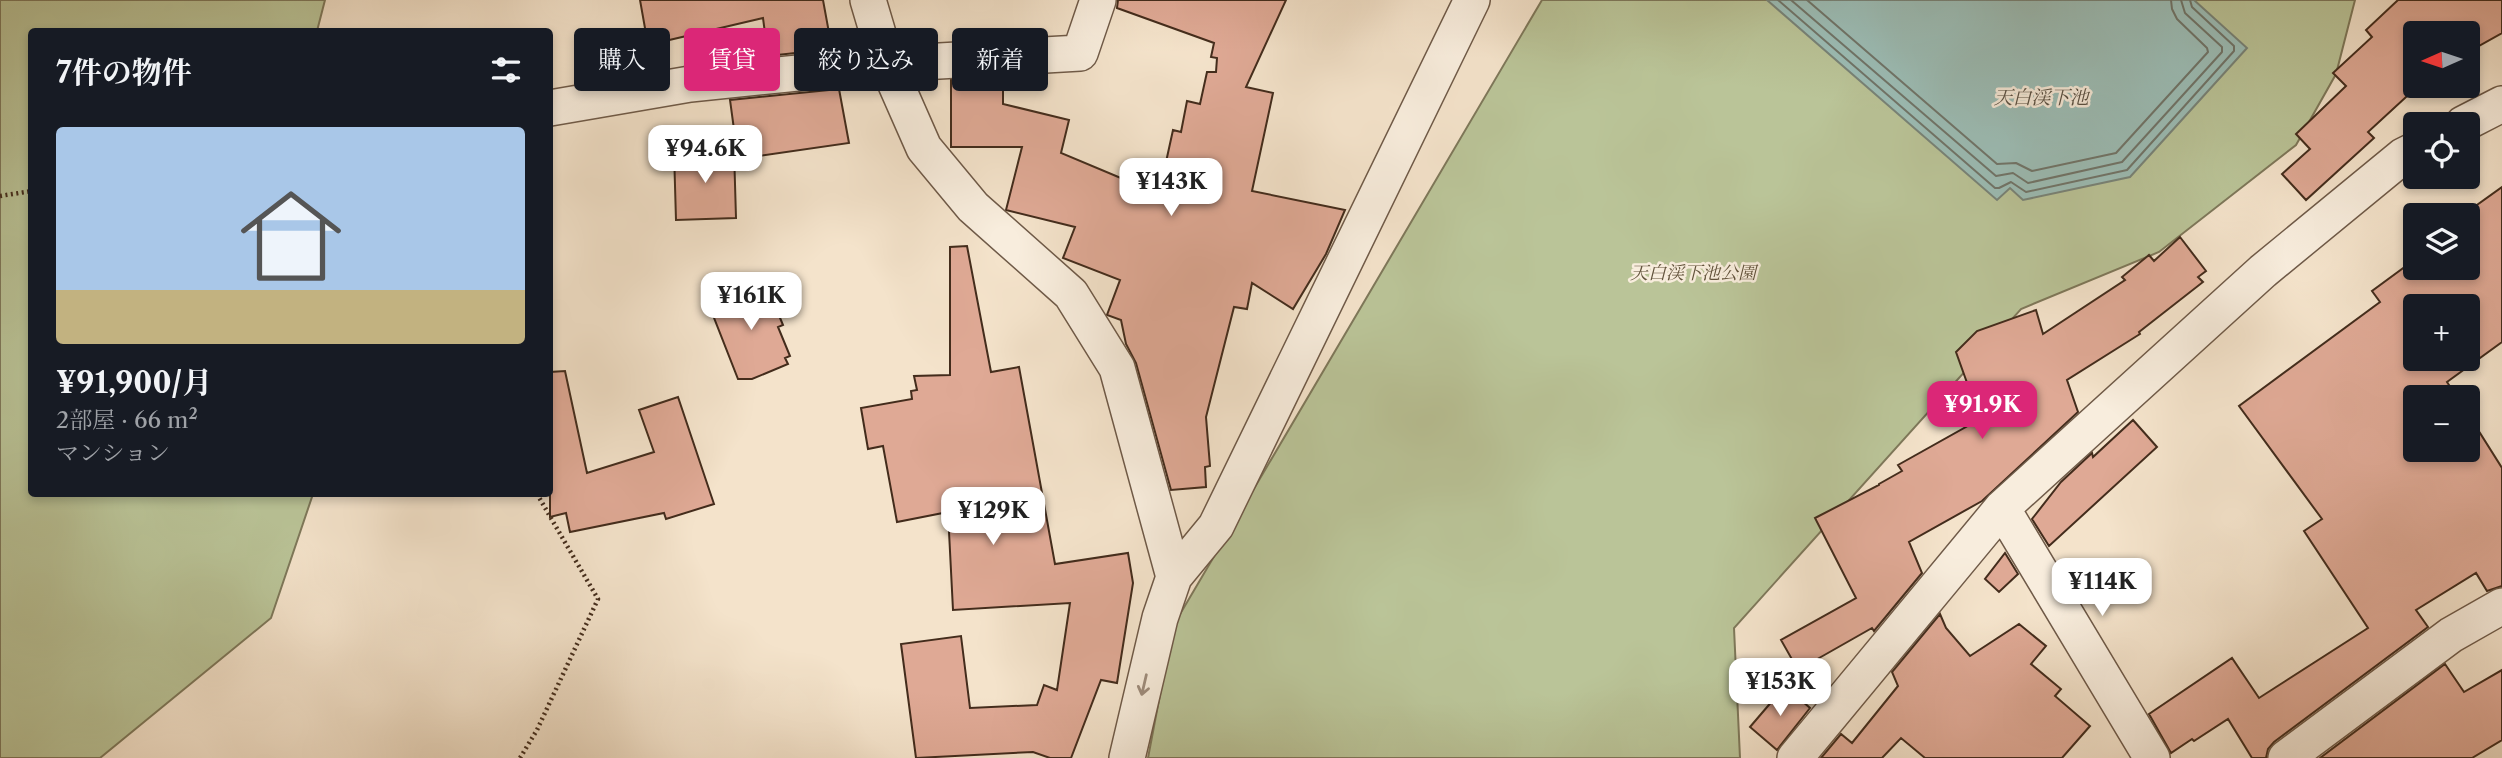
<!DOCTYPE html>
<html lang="ja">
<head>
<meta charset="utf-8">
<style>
	body { margin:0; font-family:"Libre Caslon Text","Noto Serif JP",serif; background:#20242c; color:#f1f3f6; height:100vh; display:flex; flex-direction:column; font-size:26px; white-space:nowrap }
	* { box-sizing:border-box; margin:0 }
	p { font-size:23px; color:#9ea1a6 }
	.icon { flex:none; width:38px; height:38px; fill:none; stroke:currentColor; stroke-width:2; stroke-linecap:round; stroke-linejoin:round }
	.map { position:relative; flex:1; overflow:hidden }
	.sheet { position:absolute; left:28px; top:28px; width:525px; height:469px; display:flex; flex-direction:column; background:#171b24; border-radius:7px; box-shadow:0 4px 10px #0003 }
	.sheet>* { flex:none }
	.hud { position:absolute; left:574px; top:28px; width:665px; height:63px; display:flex; gap:14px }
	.needle { width:46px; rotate:267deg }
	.tools { position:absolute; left:2403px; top:21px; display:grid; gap:14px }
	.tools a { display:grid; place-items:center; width:77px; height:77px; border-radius:7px; background:#171b24; box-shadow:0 4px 10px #0003; font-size:35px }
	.price { position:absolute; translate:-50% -60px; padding:0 16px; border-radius:14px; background:#fff; color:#222; font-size:23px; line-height:46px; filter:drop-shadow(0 2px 4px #0008) }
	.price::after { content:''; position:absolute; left:50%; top:42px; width:21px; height:16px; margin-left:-10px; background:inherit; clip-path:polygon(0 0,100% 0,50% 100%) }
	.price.active { background:#db2777; color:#fff }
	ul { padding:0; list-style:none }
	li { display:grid; align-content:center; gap:14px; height:371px; padding:0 28px }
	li+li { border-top:2px solid #363941 }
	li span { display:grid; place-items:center; height:217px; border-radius:7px; color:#555 }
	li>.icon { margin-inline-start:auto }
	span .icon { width:126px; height:126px; fill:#fffc; stroke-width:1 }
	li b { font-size:30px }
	h2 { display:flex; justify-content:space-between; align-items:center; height:84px; padding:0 28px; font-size:30px }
	.chip { padding:0 24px; border-radius:7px; background:#171b24; box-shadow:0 4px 10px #0003; font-size:24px; line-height:63px }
	.chip.active { background:#db2777; color:#fff }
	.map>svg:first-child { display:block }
	.green { fill:#bac498; stroke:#7e785a; stroke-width:2 }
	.water { fill:#9cbeb7; stroke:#788479; stroke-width:2 }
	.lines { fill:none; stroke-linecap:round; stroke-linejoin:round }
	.shore { stroke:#70756a; stroke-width:2 }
	.building { fill:#dfa995; stroke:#432c1c; stroke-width:2; fill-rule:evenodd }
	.minor-casing { stroke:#6f5a48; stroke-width:38 }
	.path { stroke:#432c1c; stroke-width:4.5; stroke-dasharray:2 3.5; stroke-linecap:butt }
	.minor { stroke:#f8eddd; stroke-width:35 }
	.oneway { stroke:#9e8c7c }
	.labels { text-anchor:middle; stroke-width:5; stroke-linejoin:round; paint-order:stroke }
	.park-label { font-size:18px; font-style:italic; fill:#61523b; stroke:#f8eddd }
	.water-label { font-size:19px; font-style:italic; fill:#595043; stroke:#f8eddd }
</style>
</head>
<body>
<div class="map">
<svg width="2502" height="758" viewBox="0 0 2502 758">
	<rect width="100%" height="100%" fill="#f4e3cb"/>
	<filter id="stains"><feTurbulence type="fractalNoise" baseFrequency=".00286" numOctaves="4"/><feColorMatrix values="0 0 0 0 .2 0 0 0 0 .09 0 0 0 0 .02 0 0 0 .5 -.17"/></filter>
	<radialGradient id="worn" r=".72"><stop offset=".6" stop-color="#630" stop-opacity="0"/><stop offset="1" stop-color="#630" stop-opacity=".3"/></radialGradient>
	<path class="green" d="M0 0H325L317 31 32 32V494H313L271 618 100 758H0Z
		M1542 0H2355L2336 74 2296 145 2159 252 2021 309 1734 628 1740 758H1148L1173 626Z"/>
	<path class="water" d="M1767 0H2194L2247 48 2130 177 2023 200 2010 188 1997 200Z"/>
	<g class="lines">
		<path class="shore" d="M1778 0 1995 188H1999L2011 182 2026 192 2127 170 2234 51V46L2192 7 2190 0
			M1791 0 1996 176 2013 173 2028 183 2122 162 2222 52V47L2185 13 2181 0
			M1807 0 1997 164 2016 163 2032 171 2116 153 2208 52 2207 48 2177 19 2172 9 2171 0"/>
	</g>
	<path class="building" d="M640 0H823L832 49 768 56 763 18 648 45Z
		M1118 0H1286L1246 87 1273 93 1252 191 1345 210 1326 254 1293 309 1252 283 1247 309 1234 307 1206 417 1210 466 1205 467 1206 487 1171 490 1136 363 1126 344 1121 320 1107 315 1120 280 1063 258 1075 227 1006 210 1022 147H951V80L1003 78V104L1069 120 1061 153 1159 194 1173 130 1181 132 1187 101 1200 104 1207 72H1216L1217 58 1211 57 1214 43 1117 8Z
		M2398 0H2502V33L2468 52V33H2415V86H2418L2368 132 2374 138 2306 200 2282 174 2310 149 2296 134 2346 86 2333 73 2372 37 2366 30Z
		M839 89 849 143 738 159 730 100Z
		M734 150 736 218 676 220 674 151Z
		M2502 187V342L2447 382 2457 397H2415V450H2468V414L2502 468V586L2487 591 2476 573 2416 610 2428 627 2274 742 2268 749 2266 758H2252L2228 719 2194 741 2192 739 2171 753 2149 714 2232 658 2259 698 2368 628 2304 531 2322 519 2239 406 2380 302 2372 291 2410 263 2406 257 2415 251V268H2468V215H2463ZM2415 306H2468V359H2415Z
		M2180 237 2206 271 2198 277 2203 282 2139 332 2140 334 2067 380 2078 412 1982 501 1909 542 1922 573 1874 631 1872 628 1798 670 1781 640 1856 598 1815 518 1879 485V484L1902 471 1898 465 1980 419 1956 352 1977 331 2036 310 2043 334 2125 280 2122 277 2149 255 2154 261Z
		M967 246 991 372 1019 367 1055 564 1128 553 1133 583 1117 683 1101 680 1071 758H1050L1033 752 916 758 901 644 961 636 970 708 1037 705 1044 685 1057 690 1070 603 953 610 948 512 897 522 883 446 868 449 861 408 912 399 911 391 917 390 914 376 950 375V247Z
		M765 282 783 325 778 327 790 356 785 358 788 364 752 379H738L709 305Z
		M565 371 587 473 654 452 639 410 678 397 714 504 666 519 664 513 570 532 566 513 550 517V372Z
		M2133 420 2157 447 2049 546 2032 519 2061 482 2092 453 2093 457Z
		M2005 553 2018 574 1999 592 1985 579Z
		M1940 614 1946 628 1970 656 2019 624 2046 646 2031 664 2061 689 2055 696 2090 726 2062 758H1925L1901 738 1882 758H1821L1841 734 1852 743 1898 686 1892 672Z
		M2445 664 2464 692 2502 670V740L2472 758H2320Z
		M1785 686 1810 708 1777 750 1750 727Z"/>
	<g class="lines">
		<g class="minor-casing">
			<path id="minor" d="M868 0 887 64 924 148 973 207 1071 294 1117 368 1174 577
				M550 108 690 84 887 64 1080 53 1098 0
				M2463 124 2502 104
				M2002 508 2152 758
				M1127 758 1160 618 1174 577 1216 526 1472 0
				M1795 758 2002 508 2263 271 2403 156 2415 150
				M2286 758 2451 635 2502 606"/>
		</g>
		<path class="path" d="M0 196 32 191
			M520 758 537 730 598 599 537 494"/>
		<use href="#minor" class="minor"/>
	</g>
	<defs><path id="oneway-shaft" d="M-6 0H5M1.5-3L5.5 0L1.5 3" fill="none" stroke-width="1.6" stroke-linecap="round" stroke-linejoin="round" transform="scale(1.75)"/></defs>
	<use class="oneway" href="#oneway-shaft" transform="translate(1144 685) rotate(103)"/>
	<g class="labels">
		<g class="park-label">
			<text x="1693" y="279">天白渓下池公園</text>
		</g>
		<g class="water-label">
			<text x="2041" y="104">天白渓下池</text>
		</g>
	</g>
	<rect width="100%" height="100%" filter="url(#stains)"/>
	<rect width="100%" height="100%" fill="url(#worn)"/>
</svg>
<div class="tools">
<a><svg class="needle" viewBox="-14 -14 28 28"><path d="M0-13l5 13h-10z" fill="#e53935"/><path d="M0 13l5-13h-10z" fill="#9ea1a6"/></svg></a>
<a><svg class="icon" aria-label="locate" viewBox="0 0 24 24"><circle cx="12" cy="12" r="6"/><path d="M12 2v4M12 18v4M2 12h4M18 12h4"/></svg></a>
<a><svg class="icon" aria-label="layers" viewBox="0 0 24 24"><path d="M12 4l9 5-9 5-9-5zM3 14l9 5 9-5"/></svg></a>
<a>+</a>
<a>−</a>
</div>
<b class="price" style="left:705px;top:185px">¥94.6K</b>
<b class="price" style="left:1171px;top:218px">¥143K</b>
<b class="price" style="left:751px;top:332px">¥161K</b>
<b class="price active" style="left:1982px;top:441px">¥91.9K</b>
<b class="price" style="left:993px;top:547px">¥129K</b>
<b class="price" style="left:2102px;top:618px">¥114K</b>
<b class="price" style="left:1780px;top:718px">¥153K</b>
<div class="hud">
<a class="chip">購入</a>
<a class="chip active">賃貸</a>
<a class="chip">絞り込み</a>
<a class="chip">新着</a>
</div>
<section class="sheet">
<h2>7件の物件<svg class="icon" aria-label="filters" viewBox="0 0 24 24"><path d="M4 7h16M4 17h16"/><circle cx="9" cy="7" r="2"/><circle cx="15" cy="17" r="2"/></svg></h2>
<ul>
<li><span style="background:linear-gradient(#a9c7e8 75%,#c2b280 0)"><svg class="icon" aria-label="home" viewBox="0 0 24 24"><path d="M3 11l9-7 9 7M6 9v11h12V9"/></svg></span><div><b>¥91,900/月</b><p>2部屋 · 66 m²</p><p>マンション</p></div></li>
</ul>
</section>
</div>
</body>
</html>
